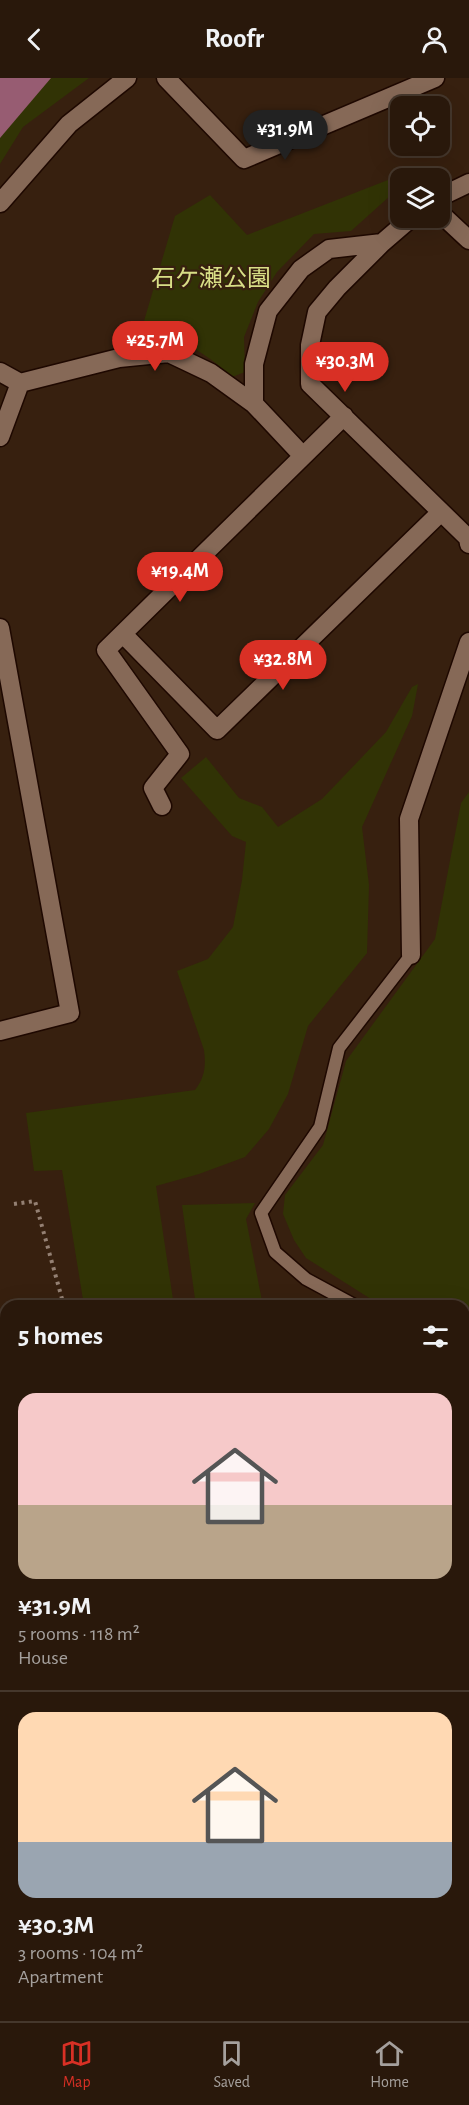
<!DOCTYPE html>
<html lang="en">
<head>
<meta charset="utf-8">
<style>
	body { margin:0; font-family:"Alegreya Sans","Noto Sans JP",sans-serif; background:#312114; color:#f1f3f6; height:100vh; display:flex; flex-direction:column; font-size:22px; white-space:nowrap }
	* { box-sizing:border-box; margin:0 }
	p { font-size:20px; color:#a5a09d }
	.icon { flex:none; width:33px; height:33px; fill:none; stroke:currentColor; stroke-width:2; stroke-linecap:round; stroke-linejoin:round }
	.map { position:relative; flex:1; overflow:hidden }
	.sheet { position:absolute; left:0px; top:1222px; width:470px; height:722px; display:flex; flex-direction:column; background:#29180b; border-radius:18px 18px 0 0; box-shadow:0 6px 24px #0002,0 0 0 2px #45372c }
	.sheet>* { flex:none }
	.tools { position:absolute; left:390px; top:18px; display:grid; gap:12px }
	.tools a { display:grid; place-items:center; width:60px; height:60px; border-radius:12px; background:#29180b; box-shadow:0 6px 24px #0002,0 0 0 2px #45372c; font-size:30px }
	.price { position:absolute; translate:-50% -51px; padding:0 14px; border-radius:21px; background:#d93025; color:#fff; font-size:20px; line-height:39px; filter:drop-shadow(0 2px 3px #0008) }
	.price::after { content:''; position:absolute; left:50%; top:36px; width:18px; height:14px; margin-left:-9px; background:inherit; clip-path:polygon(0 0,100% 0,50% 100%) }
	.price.selected { background:#222; color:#fff }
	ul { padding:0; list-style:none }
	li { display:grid; align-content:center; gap:12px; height:318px; padding:0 18px }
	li+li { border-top:2px solid #45372c }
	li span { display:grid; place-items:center; height:186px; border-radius:18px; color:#555 }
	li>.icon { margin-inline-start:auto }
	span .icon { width:108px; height:108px; fill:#fffc; stroke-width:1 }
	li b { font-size:26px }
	h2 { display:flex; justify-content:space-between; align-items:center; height:72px; padding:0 18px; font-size:26px }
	header { display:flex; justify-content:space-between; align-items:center; height:78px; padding:0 18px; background:#29180b; font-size:27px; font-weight:700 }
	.tab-bar { display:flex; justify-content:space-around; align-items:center; height:84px; border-top:2px solid #45372c; background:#29180b; font-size:16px; color:#a5a09d }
	.tab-bar a { display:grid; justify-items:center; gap:3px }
	.tab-bar .selected { color:#d93025 }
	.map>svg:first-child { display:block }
	.green { fill:#313305 }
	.water { fill:#975c72 }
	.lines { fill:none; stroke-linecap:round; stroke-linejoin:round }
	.lane-casing { stroke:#1e0800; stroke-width:15 }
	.street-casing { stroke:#1e0800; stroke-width:21 }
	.secondary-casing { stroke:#1e0800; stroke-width:21 }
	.path { stroke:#948073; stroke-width:4; stroke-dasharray:3 4.5; stroke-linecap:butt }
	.lane { stroke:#866957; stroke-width:12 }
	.street { stroke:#866957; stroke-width:18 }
	.secondary { stroke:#9d6d5e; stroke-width:18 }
	.labels { text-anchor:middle; stroke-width:4.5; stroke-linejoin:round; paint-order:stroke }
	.park-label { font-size:24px; fill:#d8de86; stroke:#37200f }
</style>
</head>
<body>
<header><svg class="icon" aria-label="back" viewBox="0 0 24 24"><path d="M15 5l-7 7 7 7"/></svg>Roofr<svg class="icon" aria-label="person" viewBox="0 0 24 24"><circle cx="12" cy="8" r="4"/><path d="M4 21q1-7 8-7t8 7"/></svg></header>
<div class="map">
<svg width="469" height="1943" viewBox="0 0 469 1943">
	<rect width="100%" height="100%" fill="#37200f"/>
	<path class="green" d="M0 0H89L23 49 0 86Z
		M393 100 400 109 351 153 314 156 277 194 258 224 244 259 245 294 232 299C219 287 205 276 189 268 173 259 156 258 144 243L175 138 210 117 247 157Z
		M418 606 412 638 362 749 369 807 367 875 308 948 288 1016 269 1051 245 1079 199 1096 156 1108 174 1228H84L62 1092 34 1093 26 1035 195 1012C205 999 206 988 204 972L177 893 208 881 233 849 242 802 246 764 232 758 181 700 206 679 239 720 262 729 278 749 322 721 386 654 412 609Z
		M469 714V1235L464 1236V1228H382L306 1180 294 1162 283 1136 285 1117 323 1067 346 983 435 861 461 725Z
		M255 1125 246 1141 263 1228H196L182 1127Z"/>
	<path class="water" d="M0 0H51L0 60Z"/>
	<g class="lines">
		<g class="lane-casing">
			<path id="lane" d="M356 1228 306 1201 275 1174 261 1135 320 1049 339 970 411 877
				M464 1251H469"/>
		</g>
		<g class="street-casing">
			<path id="street" d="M166 0 244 81 435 0
				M440 119 469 105
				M0 125 69 46 127 0
				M440 135 469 162
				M411 140 382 165 337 210 317 234 310 267V306L468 460 469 466
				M0 294 20 305 119 280 169 275 211 295 254 326 303 378
				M254 326V286L268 233 301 191 329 171 382 165
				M0 359 20 305
				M0 550 70 935 0 953
				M123 556 217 652 441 434
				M162 728 153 710 180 676 106 572 344 338
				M411 877 409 741 469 564
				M464 1289 469 1288
				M464 1530 469 1529
				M464 1715 469 1714
				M464 1896 469 1897
				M0 1933 6 1943"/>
		</g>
		<g class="secondary-casing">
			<path id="secondary" d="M0 1304 6 1330
				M0 1498 6 1518
				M177 1938 180 1943
				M231 1938 234 1943"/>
		</g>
		<path class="path" d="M14 1126 35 1123 64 1228
			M306 1943 309 1938"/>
		<use href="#lane" class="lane"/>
		<use href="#street" class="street"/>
		<use href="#secondary" class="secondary"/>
	</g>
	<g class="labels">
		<g class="park-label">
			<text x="211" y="208">石ケ瀬公園</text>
		</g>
	</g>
</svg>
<div class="tools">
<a><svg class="icon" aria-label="locate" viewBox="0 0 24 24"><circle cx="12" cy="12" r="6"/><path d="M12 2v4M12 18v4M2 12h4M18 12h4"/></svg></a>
<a><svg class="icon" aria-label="layers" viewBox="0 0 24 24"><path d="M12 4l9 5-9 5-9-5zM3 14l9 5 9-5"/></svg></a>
</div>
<b class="price selected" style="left:285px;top:83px">¥31.9M</b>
<b class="price" style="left:155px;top:294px">¥25.7M</b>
<b class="price" style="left:345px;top:315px">¥30.3M</b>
<b class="price" style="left:180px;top:525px">¥19.4M</b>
<b class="price" style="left:283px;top:613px">¥32.8M</b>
<section class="sheet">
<h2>5 homes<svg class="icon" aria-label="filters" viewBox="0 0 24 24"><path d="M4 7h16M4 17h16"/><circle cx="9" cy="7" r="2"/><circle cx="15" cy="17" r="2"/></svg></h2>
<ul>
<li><span style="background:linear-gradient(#f6c9c9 60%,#b9a48a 0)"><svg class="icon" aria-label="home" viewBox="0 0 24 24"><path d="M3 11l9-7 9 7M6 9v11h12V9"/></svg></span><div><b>¥31.9M</b><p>5 rooms · 118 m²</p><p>House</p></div></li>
<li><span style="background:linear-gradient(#ffd9b3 70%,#9aa5b1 0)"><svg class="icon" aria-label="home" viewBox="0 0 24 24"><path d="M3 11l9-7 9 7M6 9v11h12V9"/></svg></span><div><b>¥30.3M</b><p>3 rooms · 104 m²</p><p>Apartment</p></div></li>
</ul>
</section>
</div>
<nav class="tab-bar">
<a class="selected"><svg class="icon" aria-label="map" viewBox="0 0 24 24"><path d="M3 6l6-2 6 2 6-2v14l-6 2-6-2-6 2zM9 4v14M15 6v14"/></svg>Map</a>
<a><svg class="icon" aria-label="saved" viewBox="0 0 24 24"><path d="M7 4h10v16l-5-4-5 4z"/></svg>Saved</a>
<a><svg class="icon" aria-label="home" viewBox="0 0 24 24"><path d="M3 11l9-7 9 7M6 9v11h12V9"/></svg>Home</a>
</nav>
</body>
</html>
